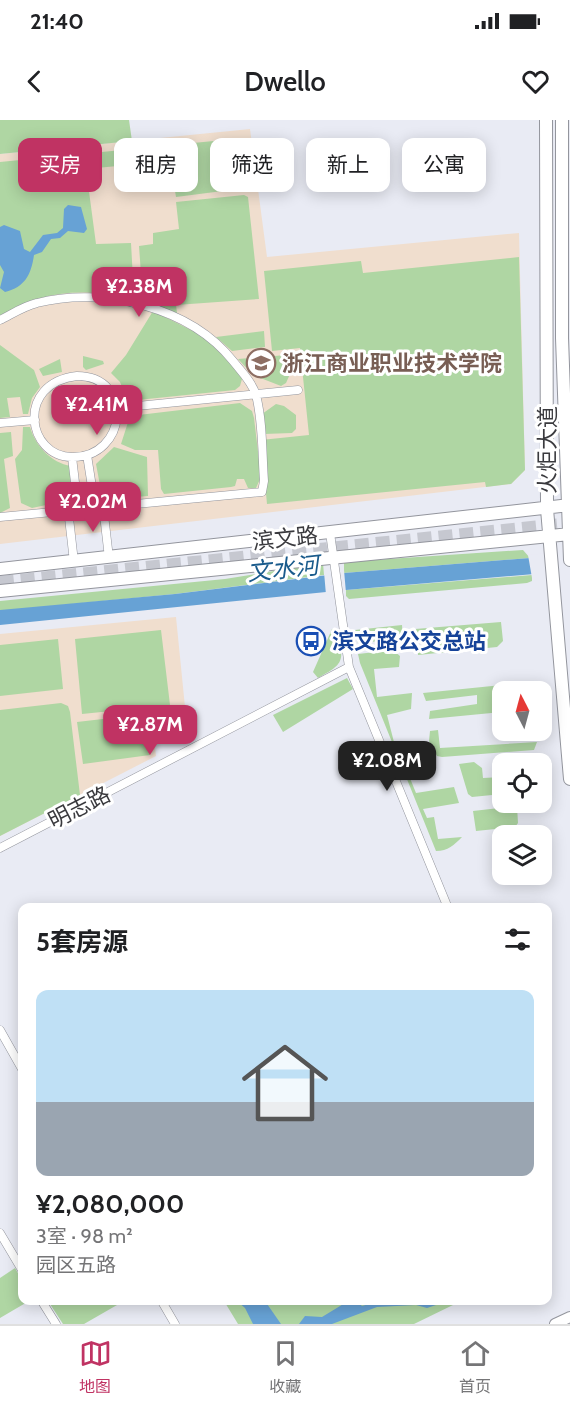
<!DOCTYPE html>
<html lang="zh">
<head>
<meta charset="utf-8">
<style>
	body { margin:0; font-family:Cabin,"Noto Sans SC",sans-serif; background:#f2f2f2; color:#202124; height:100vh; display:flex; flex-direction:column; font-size:22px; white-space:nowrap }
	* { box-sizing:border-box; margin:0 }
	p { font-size:20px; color:#757577 }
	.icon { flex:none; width:33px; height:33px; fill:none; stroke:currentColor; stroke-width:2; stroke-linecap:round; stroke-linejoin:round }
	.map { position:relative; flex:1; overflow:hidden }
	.panel { position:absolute; left:18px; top:783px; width:534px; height:402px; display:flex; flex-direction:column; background:#fff; border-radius:12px; box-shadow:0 3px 15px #0003 }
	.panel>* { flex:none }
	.guide { position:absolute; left:18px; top:18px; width:534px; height:54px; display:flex; gap:12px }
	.needle { width:39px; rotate:354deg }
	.fabs { position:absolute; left:492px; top:561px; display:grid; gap:12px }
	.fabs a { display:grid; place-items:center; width:60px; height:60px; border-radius:12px; background:#fff; box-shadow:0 3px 15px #0003; font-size:30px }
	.price { position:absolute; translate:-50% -51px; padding:0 14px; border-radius:12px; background:#c03363; color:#fff; font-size:20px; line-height:39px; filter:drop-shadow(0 2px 3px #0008) }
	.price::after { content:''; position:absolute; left:50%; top:36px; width:18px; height:14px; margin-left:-9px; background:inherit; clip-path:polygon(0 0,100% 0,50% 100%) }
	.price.current { background:#222; color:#fff }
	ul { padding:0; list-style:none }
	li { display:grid; align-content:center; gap:12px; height:318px; padding:0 18px }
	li+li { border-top:2px solid #e0e0e0 }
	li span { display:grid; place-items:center; height:186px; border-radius:12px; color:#555 }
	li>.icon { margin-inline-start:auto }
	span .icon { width:108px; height:108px; fill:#fffc; stroke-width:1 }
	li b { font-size:26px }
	h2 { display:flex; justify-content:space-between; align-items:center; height:72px; padding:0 18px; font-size:26px }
	.tag { padding:0 21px; border-radius:12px; background:#fff; box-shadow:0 3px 15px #0003; font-size:21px; line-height:54px }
	.tag.current { background:#c03363; color:#fff }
	.status { display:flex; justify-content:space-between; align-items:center; height:42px; padding:0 30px; background:#fff; direction:ltr }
	.status svg { height:16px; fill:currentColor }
	header { display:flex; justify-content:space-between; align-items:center; height:78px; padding:0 18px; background:#fff; font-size:27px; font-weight:600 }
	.tab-bar { display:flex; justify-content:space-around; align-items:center; height:84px; border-top:2px solid #e0e0e0; background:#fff; font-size:16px; color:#757577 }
	.tab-bar a { display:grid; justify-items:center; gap:3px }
	.tab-bar .current { color:#c03363 }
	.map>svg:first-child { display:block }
	.education { fill:#f0dece }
	.green { fill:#afd6a3 }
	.water { fill:#67a2d5 }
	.pier { fill:#e9ebf4 }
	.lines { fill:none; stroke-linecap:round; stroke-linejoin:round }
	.highway-tunnel { stroke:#c6c8d0; stroke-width:14; stroke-dasharray:14 7; stroke-linecap:butt }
	.street-casing { stroke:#93959d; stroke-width:9 }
	.secondary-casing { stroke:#93959d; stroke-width:12 }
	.primary-casing { stroke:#93959d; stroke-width:14 }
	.street { stroke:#fff; stroke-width:8 }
	.secondary { stroke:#fff; stroke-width:10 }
	.primary { stroke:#fff; stroke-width:12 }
	.labels { text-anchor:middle; stroke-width:6; stroke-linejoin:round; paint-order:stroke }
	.education-label { font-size:22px; font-weight:bold; fill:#785e54; stroke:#fff; text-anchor:start }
	.street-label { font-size:22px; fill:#3a3a3e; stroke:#fff }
	.transit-label { font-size:22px; font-weight:bold; fill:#164399; stroke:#fff; text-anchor:start }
	.water-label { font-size:24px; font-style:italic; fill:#1a5b8c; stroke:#fff }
</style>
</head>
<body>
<div class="status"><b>21:40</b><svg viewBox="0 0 49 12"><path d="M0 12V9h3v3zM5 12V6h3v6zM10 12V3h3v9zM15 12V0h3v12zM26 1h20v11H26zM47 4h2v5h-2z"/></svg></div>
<header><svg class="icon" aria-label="back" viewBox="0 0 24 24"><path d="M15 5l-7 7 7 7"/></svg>Dwello<svg class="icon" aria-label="heart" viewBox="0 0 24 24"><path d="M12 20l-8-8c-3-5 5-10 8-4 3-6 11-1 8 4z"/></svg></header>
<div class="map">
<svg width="570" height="1204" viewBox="0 0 570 1204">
	<rect width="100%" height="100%" fill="#e9ebf4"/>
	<path class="education" d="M250 9 267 137 519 113 525 350 511 364 0 424V34Z
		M176 497 185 587 151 593 156 636 0 716V514Z"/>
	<path class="green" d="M0 0H129L132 21 0 34Z
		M244 18 249 63 246 68 176 77 170 41 86 49 96 124 131 123 134 177 128 180C86 166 38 172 0 196V42Z
		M244 75 248 77 259 179 176 185 177 193 143 182 139 126 153 124V113L179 109 176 82Z
		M519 137 525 350 511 364 486 367 485 362 267 384 261 320 309 315 300 228 272 231 264 151 361 141 363 153Z
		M153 191 205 217 239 253 242 259 240 266 235 270 128 281 120 262 111 253 126 235Z
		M264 211 265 227 232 231 216 217Z
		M0 225 34 250 40 267 32 278 28 294H23L20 277 7 278 10 297 0 298Z
		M286 235 290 254 286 263 281 266 253 255 238 239Z
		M83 236 103 241 104 244 86 250 83 247Z
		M60 239 62 252 43 256 39 249Z
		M240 283 252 291 254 298 261 357 256 368H248L244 359H237L235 366 231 367 164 374 161 369 158 330H135L121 324 130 296Z
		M276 284 284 286 296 295V309L292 313 264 314 262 294Z
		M23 307H30C35 325 51 343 71 346L70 380 32 388 21 383 15 339 22 330Z
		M11 312 13 336 4 339 10 388 0 393V313Z
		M114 327 147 337 148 376 122 378 121 375 102 376 96 344Z
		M523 430 530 438 344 453V442Z
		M323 443 324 455 175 474 0 491V481L225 459Z
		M532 455V461L527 463 349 479 346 476V470Z
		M501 502 503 521 497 527 418 535V527L432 525 430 517 415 518V509Z
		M402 505 403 519 358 523 355 510Z
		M332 509 336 510C344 540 346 543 318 558L313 552Z
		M161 510 170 585 82 594 75 519Z
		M58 519 63 569 0 576V525Z
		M393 530 400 536 399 547 374 549 377 577 412 573 411 589 387 595 395 626 407 624 411 638 403 641 416 673 454 667 459 683 423 689 427 698 434 697 438 719 462 717C454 725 448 731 436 731L360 543 358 534Z
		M347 558 353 569 283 612 273 595Z
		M502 565 505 571 502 572V592L429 599 430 591 477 584V575L426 581 423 573Z
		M61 583 68 586 70 592 80 675 0 716V590Z
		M146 594 150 635 83 644 77 602Z
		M438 610 440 628 537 622 534 630 442 637 437 636 429 621 430 611Z
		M533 637 536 643 502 644V650V640Z
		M474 642 482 648 483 658 502 657V674L472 677 468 674 459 644Z
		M517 686 518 703 515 707 476 711 473 691Z
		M15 1148 22 1160V1180L29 1181 0 1198V1158Z
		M452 1180 453 1185 414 1204H238L224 1181Z
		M48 1181H124L84 1204H63Z"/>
	<path class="water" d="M68 85 81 87 87 109 84 113 68 111 60 118 51 119 42 132 34 135C31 155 25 167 5 172L0 168 4 152 0 145V107L4 105 20 111 24 129 30 132 43 115 57 113 63 108 64 89Z
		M530 438 570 451 346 470 0 505V490L175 474 344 453Z
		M237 1181H265L281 1204H253L245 1188Z
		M380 1181H439V1184L427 1188 416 1185 377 1187 332 1204H299L305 1196 322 1197 345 1183H359L362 1186Z"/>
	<path class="pier" d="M570 431V454L532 458 528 435Z
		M344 450 346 473 326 475 324 452Z"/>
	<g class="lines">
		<path class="highway-tunnel" d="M0 463 570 404"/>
		<g class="street-casing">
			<path id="street" d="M0 200C12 194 24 186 37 183 103 166 190 187 233 241 241 251 252 262 256 275 263 302 262 334 264 361L262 372 0 397
				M77 256C135 256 127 338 72 337 27 337 15 263 77 256Z
				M117 288 298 270
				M0 303 35 300
				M87 335 95 386
				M72 337 78 388
				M103 386 109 438
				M68 389 74 442
				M330 413 349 547 448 788
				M0 728 349 547
				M0 910 22 949
				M0 1113 22 1150
				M41 1180 56 1204
				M161 1180 175 1204"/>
		</g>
		<g class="secondary-casing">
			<path id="secondary" d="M555 1204 570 1197"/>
		</g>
		<g class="primary-casing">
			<path id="primary" d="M546 0 547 389 570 659
				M562 0V218L570 440
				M0 449 570 385
				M0 471 570 414"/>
		</g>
		<use href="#street" class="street"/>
		<use href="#secondary" class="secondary"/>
		<use href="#primary" class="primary"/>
	</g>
	<defs>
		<g id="university-ring" transform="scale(1.5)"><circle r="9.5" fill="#fff" stroke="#8d6e63" stroke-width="1.5"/><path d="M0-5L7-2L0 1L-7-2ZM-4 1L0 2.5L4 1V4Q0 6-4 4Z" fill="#8d6e63"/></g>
		<g id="bus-ring" transform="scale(1.5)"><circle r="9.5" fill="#fff" stroke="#1a4fb4" stroke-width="1.5"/><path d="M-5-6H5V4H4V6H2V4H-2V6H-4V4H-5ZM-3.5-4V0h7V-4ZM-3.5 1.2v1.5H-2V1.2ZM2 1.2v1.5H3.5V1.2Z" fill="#1a4fb4"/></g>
	</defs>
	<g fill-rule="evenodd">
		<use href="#university-ring" x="261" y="243"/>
		<use href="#bus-ring" x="311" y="521"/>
	</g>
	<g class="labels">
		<g class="education-label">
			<text x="282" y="251">浙江商业职业技术学院</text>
		</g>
		<g class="street-label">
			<text transform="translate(547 330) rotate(-90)" y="8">火炬大道</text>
			<text transform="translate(285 418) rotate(-6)" y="8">滨文路</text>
			<text transform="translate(79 687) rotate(-27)" y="8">明志路</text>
		</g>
		<g class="transit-label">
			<text x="332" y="529">滨文路公交总站</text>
		</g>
		<g class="water-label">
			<text transform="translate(283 449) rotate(-6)" y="8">文水河</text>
		</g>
	</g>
</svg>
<div class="fabs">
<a><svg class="needle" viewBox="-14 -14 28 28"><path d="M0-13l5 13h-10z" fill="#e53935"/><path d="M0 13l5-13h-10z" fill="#757577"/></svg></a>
<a><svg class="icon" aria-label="locate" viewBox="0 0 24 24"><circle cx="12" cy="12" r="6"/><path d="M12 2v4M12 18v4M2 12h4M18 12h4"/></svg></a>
<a><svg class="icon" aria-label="layers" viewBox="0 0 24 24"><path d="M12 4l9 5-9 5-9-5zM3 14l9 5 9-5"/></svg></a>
</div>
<b class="price" style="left:139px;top:198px">¥2.38M</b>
<b class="price" style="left:97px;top:316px">¥2.41M</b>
<b class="price" style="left:93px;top:413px">¥2.02M</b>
<b class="price" style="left:150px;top:636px">¥2.87M</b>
<b class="price current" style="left:387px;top:672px">¥2.08M</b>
<div class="guide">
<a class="tag current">买房</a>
<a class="tag">租房</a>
<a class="tag">筛选</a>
<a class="tag">新上</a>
<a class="tag">公寓</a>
</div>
<section class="panel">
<h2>5套房源<svg class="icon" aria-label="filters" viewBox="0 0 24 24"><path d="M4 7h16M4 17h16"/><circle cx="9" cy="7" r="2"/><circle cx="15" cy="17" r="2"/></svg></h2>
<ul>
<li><span style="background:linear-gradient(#bfe0f5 60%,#9aa5b1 0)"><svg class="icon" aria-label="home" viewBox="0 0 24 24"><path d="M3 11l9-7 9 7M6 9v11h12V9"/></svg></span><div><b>¥2,080,000</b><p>3室 · 98 m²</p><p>园区五路</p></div></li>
</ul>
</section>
</div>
<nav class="tab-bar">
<a class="current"><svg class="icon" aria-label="map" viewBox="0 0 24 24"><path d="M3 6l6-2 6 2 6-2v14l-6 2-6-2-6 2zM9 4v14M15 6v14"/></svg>地图</a>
<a><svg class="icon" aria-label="saved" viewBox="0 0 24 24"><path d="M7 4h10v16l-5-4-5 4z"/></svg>收藏</a>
<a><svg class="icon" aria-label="home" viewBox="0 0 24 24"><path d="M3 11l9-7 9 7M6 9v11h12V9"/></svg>首页</a>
</nav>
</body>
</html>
